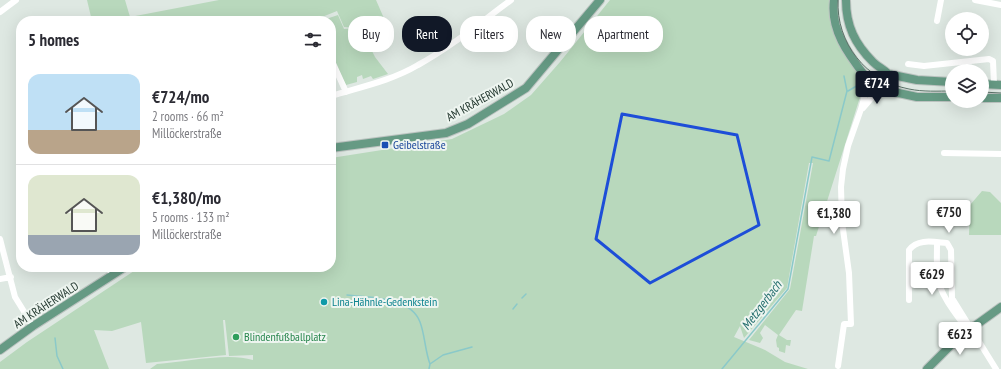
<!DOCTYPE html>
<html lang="en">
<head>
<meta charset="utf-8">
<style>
	body { margin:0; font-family:"PT Sans Narrow",sans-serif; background:#f2f2f3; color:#2b2b33; height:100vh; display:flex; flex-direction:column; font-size:15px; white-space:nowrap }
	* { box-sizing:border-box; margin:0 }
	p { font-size:13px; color:#7c7c81 }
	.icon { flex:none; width:22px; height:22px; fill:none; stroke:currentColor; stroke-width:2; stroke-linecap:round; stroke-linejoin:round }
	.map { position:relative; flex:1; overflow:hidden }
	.details { position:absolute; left:16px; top:16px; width:320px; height:256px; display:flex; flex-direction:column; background:#fff; border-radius:16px; box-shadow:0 4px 16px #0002 }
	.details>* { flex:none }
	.hud { position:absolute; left:348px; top:16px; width:380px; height:36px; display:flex; gap:8px }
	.fabs { position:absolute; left:945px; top:12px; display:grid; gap:8px }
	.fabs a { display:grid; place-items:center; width:44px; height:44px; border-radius:50%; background:#fff; box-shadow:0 4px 16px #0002; font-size:20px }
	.price { position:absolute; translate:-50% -34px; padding:0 9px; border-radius:4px; background:#fff; color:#222; font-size:13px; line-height:26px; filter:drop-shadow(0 1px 2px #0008) }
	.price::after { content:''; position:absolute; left:50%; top:24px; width:12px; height:9px; margin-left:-6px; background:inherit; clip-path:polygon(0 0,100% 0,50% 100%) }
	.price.selected { background:#111827; color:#fff }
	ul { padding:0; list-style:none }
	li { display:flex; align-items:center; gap:12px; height:100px; padding:0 12px }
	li+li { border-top:1px solid #e1e1e2 }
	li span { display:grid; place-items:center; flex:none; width:112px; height:80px; border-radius:12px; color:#555 }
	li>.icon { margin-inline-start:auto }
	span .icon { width:48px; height:48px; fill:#fffc; stroke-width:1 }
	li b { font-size:17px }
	h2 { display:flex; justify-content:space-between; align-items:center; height:48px; padding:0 12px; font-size:17px }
	.chip { padding:0 14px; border-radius:16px; background:#fff; box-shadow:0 4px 16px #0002; font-size:14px; line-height:36px }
	.chip.selected { background:#111827; color:#fff }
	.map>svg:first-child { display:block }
	.green { fill:#b8d8bc }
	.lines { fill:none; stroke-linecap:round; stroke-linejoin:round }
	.stream { stroke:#8ac9c9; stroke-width:1.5 }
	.major-casing { stroke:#bcc3c0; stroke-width:10 }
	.minor { stroke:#fff; stroke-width:6 }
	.major { stroke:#669a84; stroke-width:8 }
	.tram { stroke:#5b7268; stroke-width:1 }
	.marked { fill:none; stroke:#1d4ed8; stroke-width:3; stroke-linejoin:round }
	.transit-dot { fill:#1a4fb4; stroke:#eef5f0; stroke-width:1.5 }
	.culture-dot { fill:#0f9aa8; stroke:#eef5f0; stroke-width:1.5 }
	.leisure-dot { fill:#2e9e5b; stroke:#eef5f0; stroke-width:1.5 }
	.labels { text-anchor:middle; stroke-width:4; stroke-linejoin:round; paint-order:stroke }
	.street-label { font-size:12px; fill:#21362d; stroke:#eef5f0 }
	.transit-label { font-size:12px; fill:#164399; stroke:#eef5f0; text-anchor:start }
	.culture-label { font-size:12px; fill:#0d838f; stroke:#eef5f0; text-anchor:start }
	.leisure-label { font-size:12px; fill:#27864d; stroke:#eef5f0; text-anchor:start }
	.water-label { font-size:13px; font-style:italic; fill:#216c6c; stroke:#eef5f0 }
</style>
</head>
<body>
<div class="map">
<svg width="1001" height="369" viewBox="0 0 1001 369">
	<rect width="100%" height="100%" fill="#dee8e2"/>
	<path class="green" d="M87 0H125L130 17 219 0H376L386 23 373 29 356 28 362 31 375 57 388 74 373 79 371 76 363 79 362 75 357 77V82L346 85 331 56V21H320L338 15 344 29 355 28 344 27 337 11 312 21H92Z
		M610 0H831L829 14 842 51 863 80 862 91 816 236H814L802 311 796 310 779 335 787 340H791L790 346 786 345 785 353 779 351V348L777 347 776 340 778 335 765 325 760 333 763 338 760 343 749 340 790 289 813 163H809L787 288 744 338 740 326 734 337 765 350 785 362 808 369H150L157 364C185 362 228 352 253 360V355L229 356 225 320H223L226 355 146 363 141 322 112 331 94 330 109 369H0V362L27 342 140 267H331V158L452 139 504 114 531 95 560 62Z
		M982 191 990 192 1001 203V235H969L970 205Z"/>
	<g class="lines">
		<path class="stream" d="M848 91 860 84
			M347 295C370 298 410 296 420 322 425 335 425 351 430 364L429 369
			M522 298 526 294
			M513 309 517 304
			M55 338 57 356 63 369
			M430 364 443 355 472 347
			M722 369 788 289 812 157 829 161 847 91 844 76"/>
		<g class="major-casing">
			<path id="major" d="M834 0C830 30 848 54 865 76 868 80 868 84 871 87L917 97H952
				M846 0C846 26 855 44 873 62 878 67 884 69 888 74V83L883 88
				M888 74 917 80 952 82
				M982 84 1001 85
				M982 98H1001
				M331 148 446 133 468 124 526 88 600 0
				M0 350 33 326 125 267
				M927 369 958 338 1001 307"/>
		</g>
		<path class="minor" d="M975 0 1001 5
			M0 12 16 0
			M937 21 941 0
			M331 59 346 92
			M908 64 924 66 989 59 993 61 994 84
			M331 96C360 87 391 81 418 65 451 47 481 22 511 0
			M863 108 879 89
			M944 153 1001 154
			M0 239 15 297 33 326
			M937 243C937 275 934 283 953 310 958 317 962 324 969 329
			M107 267 113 275
			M0 279 11 277
			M909 300V250C918 238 934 242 947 243L951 250 952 298 996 369
			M838 366 844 324H851L849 273 842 222 841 187 843 169 848 146 861 109 868 84"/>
		<use href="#major" class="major"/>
		<path class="tram" d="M838 0C836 43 866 81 909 89 923 92 938 91 952 91
			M982 92 1001 93"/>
	</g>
	<path class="marked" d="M622 114 737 135 759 225 650 283 596 239Z"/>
	<rect class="transit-dot" x="381" y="141" width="8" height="8" rx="2"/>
	<circle class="culture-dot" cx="324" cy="302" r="4"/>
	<circle class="leisure-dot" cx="236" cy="337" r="4"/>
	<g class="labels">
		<g class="street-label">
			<text transform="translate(480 100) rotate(-29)" y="4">AM KRÄHERWALD</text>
			<text transform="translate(46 305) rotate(-33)" y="4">AM KRÄHERWALD</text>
		</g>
		<g class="transit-label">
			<text x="393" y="149">Geibelstraße</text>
		</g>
		<g class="culture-label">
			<text x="332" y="306">Lina-Hähnle-Gedenkstein</text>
		</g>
		<g class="leisure-label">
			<text x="244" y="341">Blindenfußballplatz</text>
		</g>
		<g class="water-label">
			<text transform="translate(761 305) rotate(-53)" y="5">Metzgerbach</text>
		</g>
	</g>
</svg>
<div class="fabs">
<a><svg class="icon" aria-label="locate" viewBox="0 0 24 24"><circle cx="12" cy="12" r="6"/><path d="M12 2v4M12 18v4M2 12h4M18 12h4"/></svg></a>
<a><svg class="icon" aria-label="layers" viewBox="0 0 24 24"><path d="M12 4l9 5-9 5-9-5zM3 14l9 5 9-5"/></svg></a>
</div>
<b class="price selected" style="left:877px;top:105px">€724</b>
<b class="price" style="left:949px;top:234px">€750</b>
<b class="price" style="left:834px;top:235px">€1,380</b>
<b class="price" style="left:932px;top:296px">€629</b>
<b class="price" style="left:960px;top:356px">€623</b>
<div class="hud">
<a class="chip">Buy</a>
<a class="chip selected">Rent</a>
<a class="chip">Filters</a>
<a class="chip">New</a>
<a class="chip">Apartment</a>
</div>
<section class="details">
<h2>5 homes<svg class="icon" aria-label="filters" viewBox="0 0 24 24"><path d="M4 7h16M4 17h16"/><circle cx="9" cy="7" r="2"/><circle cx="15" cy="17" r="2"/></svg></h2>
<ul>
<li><span style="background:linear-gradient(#bfe0f5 70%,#b9a48a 0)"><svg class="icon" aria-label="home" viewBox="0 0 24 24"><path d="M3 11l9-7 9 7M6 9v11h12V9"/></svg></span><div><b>€724/mo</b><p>2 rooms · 66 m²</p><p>Millöckerstraße</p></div></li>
<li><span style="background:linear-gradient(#dfe7d0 75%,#9aa5b1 0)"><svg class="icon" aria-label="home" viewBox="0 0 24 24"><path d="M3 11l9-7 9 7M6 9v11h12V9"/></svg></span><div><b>€1,380/mo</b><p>5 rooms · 133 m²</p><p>Millöckerstraße</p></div></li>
</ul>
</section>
</div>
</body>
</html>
